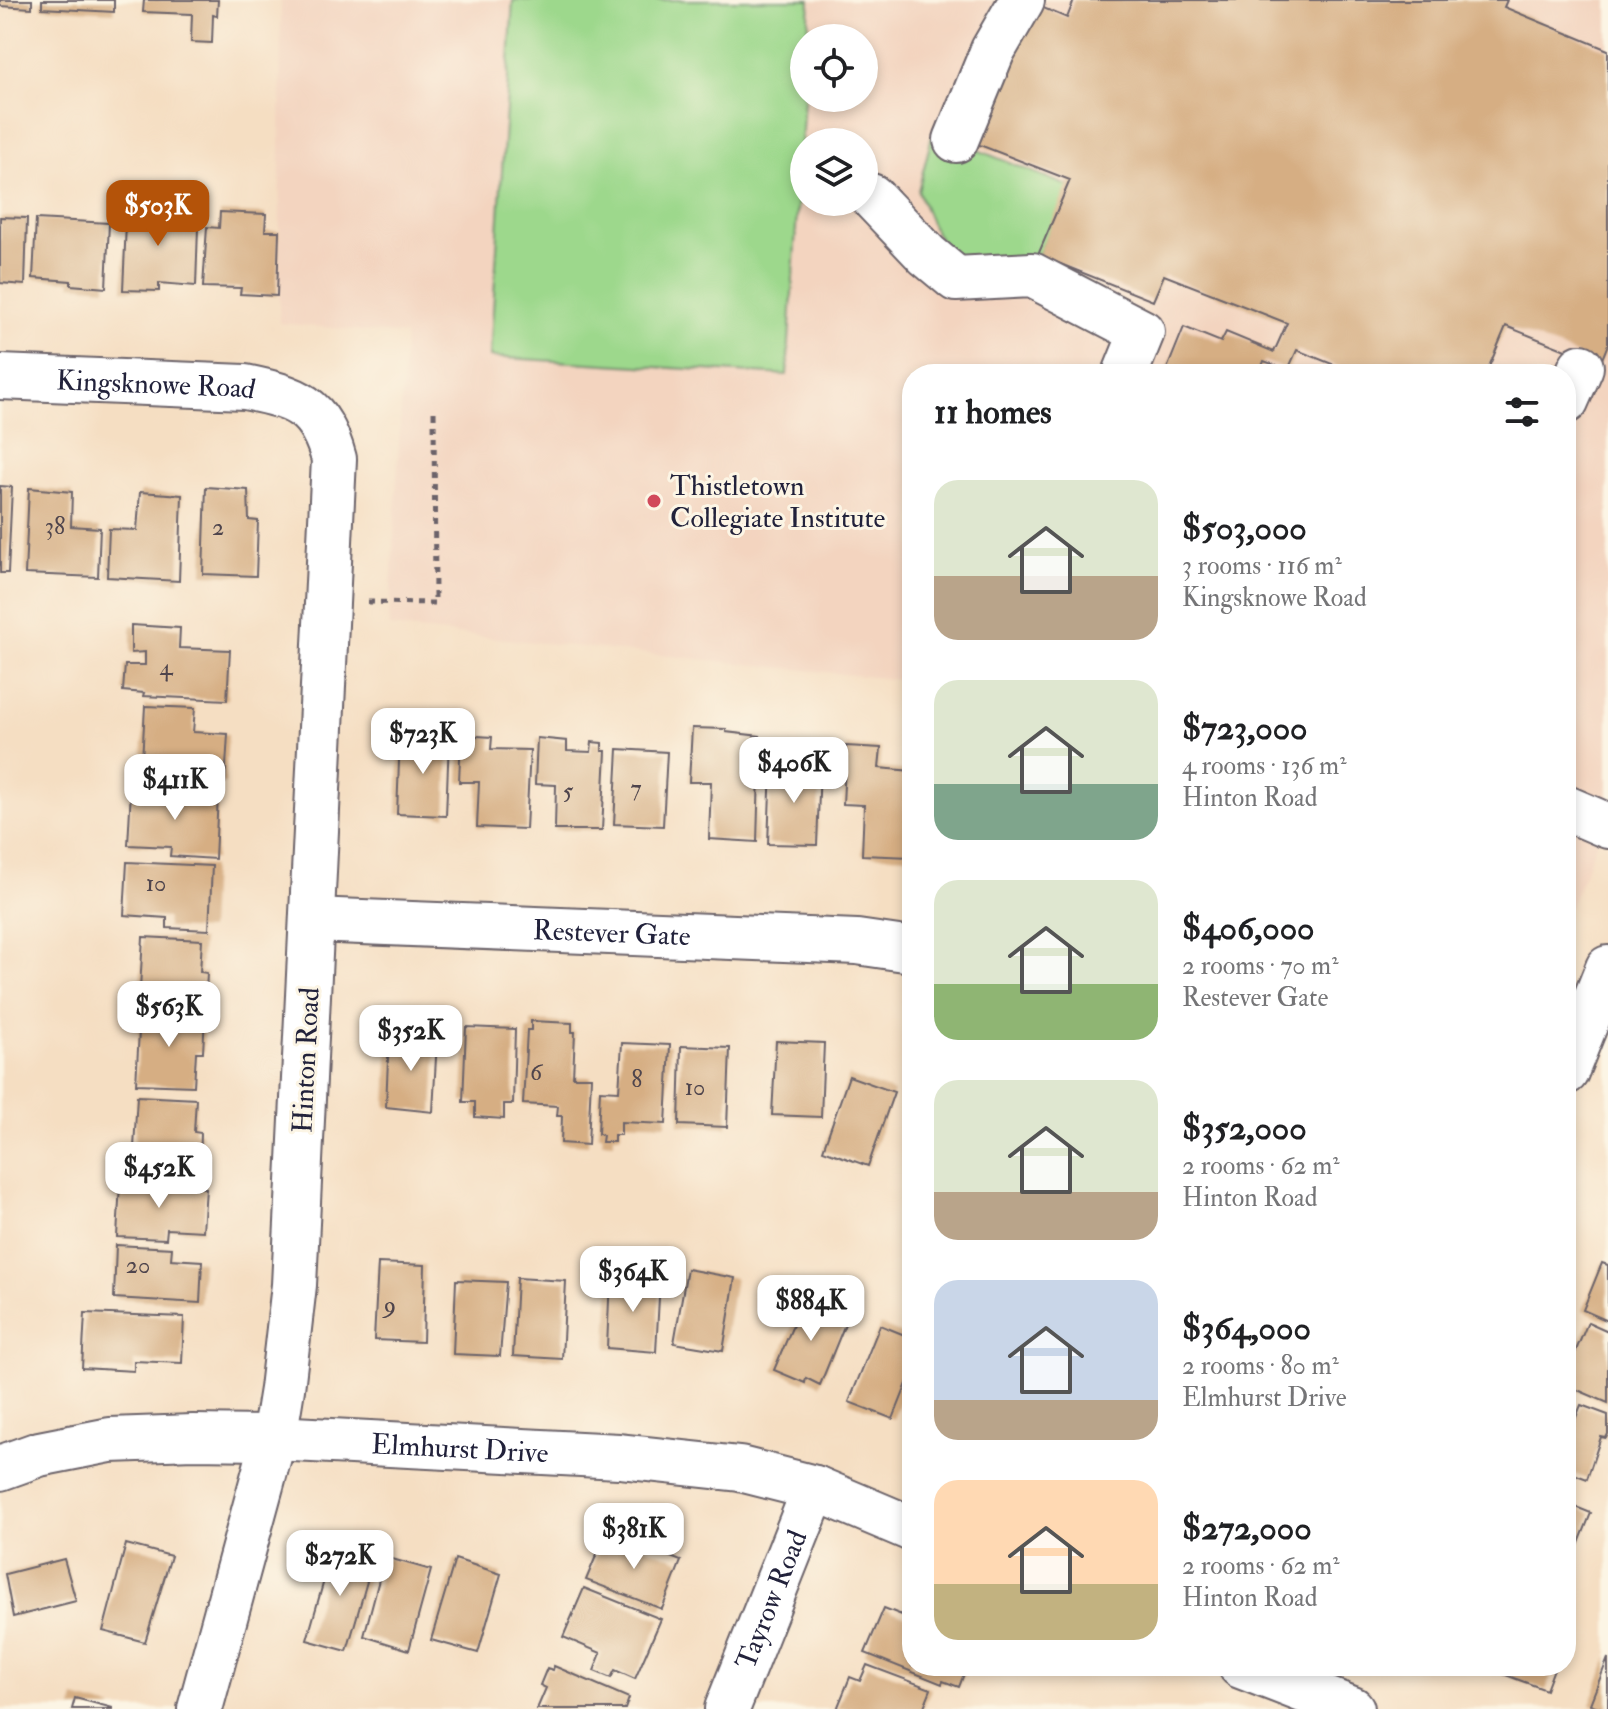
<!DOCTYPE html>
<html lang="en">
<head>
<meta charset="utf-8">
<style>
	body { margin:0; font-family:"IM FELL Double Pica",serif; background:#f6f6f6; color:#202124; height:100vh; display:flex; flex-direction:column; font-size:30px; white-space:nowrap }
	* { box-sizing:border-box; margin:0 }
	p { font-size:26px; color:#757577 }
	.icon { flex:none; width:44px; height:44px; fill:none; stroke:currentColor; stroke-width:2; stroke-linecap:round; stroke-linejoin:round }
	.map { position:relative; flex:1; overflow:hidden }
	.drawer { position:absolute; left:902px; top:364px; width:674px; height:1312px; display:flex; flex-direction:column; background:#fff; border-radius:32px; box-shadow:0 4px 12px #0003 }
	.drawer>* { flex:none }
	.fabs { position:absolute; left:790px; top:24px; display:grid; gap:16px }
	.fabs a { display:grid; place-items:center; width:88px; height:88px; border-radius:50%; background:#fff; box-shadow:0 4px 12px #0003; font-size:40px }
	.price { position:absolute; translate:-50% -68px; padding:0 18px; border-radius:16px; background:#fff; color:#222; font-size:26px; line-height:52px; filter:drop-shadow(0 2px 4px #0008) }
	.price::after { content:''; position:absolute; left:50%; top:48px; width:24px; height:18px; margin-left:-12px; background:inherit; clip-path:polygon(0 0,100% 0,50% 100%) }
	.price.selected { background:#b45309; color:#fff }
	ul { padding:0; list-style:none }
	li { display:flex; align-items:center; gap:24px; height:200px; padding:0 32px }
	li span { display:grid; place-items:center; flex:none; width:224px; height:160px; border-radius:24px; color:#555 }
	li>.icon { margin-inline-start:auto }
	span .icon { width:96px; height:96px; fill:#fffc; stroke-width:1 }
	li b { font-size:34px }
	h2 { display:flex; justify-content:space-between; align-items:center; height:96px; padding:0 32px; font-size:34px }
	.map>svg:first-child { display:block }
	.built { fill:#f3d4bf; fill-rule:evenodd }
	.green { fill:#9dd88c; stroke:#607d64; stroke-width:2 }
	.building { fill:#d6ae83 }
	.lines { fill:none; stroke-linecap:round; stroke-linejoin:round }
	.minor-casing { stroke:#6c646a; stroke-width:48 }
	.path { stroke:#6c646a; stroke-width:5; stroke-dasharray:6 6; stroke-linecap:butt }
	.minor { stroke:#fff; stroke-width:44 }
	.poi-dot { fill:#d1495b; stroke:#fcf5e5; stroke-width:3 }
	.labels { text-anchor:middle; stroke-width:6; stroke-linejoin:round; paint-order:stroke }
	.number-label { font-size:24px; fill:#4f454d }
	.street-label { font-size:28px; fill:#22223b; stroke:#fcf5e5 }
	.poi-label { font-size:28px; fill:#22223b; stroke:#fcf5e5; text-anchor:start }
</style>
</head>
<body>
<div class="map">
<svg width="1608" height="1709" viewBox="0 0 1608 1709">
	<rect width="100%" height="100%" fill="#fcf5e5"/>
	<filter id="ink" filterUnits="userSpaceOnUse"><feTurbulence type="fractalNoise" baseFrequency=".0125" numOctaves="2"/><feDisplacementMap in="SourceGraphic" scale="16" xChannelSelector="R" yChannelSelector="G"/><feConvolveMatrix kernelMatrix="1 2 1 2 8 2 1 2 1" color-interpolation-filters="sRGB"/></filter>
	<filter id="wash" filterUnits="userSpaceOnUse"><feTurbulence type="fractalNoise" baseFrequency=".006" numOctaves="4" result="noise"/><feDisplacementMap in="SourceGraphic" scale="32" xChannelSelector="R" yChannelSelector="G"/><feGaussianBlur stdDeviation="1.8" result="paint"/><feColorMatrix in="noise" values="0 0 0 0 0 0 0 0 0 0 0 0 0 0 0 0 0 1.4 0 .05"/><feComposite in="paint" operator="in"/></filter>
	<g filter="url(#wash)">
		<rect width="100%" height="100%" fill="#f5dec2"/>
		<path class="built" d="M281 0H1608V816L1570 907 1566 906V374H912V681L389 627 405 335 279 323ZM804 38H864V98H804ZM804 142H864V202H804Z"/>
		<path class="green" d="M513 0H810L808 38H804V98L787 375 490 357Z
			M933 132 1070 187 1038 255 965 278 933 228 918 191Z"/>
		<g id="blocks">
			<path class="building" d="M0 0H32V8L0 6Z
				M42 0H114V12L42 8Z
				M144 0H218L217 16 213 15 212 43 191 42 192 14 143 12Z
				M1074 0H1507L1504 7 1608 50V344L1600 364 1506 326 1486 374H1357L1297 350 1288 370 1264 361 1259 374H1165L1184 327 1221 342 1226 332 1274 352 1287 323 1164 275 1153 301 1038 255 1070 180 977 144 1034 4 1067 18Z
				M127 201 174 203V226L198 227 196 286 159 283V291L123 290Z
				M220 212 266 214 265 231H279L277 296 240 294 241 288 203 287 207 227 219 228Z
				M0 217 27 218 25 285 0 283Z
				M36 219 109 223 106 288 71 285V281L33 278Z
				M0 486 12 487 8 573H0Z
				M206 487 248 490 249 520 258 521 256 576 203 574Z
				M29 488 72 492 71 526 100 528 98 577 25 574Z
				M140 492 182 495 179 581 107 577 109 529 137 530Z
				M131 625 180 628 179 648 230 650 227 700 143 696 144 693 123 691 125 665H145V652L131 653Z
				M145 706 195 708 193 732 228 734 225 783 141 779Z
				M692 728 726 729V732L760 736 757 842 709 839 711 782H689Z
				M400 735 449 739 446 816 397 814Z
				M461 735 492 737 491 749 530 750 526 829 477 827 479 782H459Z
				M537 738 567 741V751L591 752 592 742 602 743V751H606L602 830H555L556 785 535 784Z
				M846 746 881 748 879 768 912 771 911 857 862 855 864 805 843 804Z
				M618 749 667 752 663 826 614 824Z
				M771 765 820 767 817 845 768 844Z
				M131 790 218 794 215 859 170 856 171 847 128 845Z
				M127 862 212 866 209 930 167 928V918L124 915Z
				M143 937 202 940 200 972 207 973 205 1009 139 1006Z
				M140 1014 205 1017 203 1052H196L194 1086 136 1084Z
				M531 1021 572 1023V1032H575L573 1077H591L588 1145 561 1143 562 1116H557L558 1106 523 1104 527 1030H531Z
				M466 1027 515 1029 513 1104H504V1119L475 1117V1102H463Z
				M389 1035 437 1039 433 1112 386 1107Z
				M776 1041 824 1043 821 1117 772 1115Z
				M622 1043 670 1045 666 1124 621 1122V1135H614V1142H602L603 1135 598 1134 600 1090 619 1091Z
				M681 1046 730 1048 727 1127 679 1125Z
				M849 1076 894 1092 868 1166 823 1150Z
				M137 1096 196 1099 194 1132 201 1133 200 1169 133 1165Z
				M120 1183 206 1188 203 1231 167 1229 166 1239 117 1237Z
				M116 1245 172 1248 171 1259 202 1261 200 1303 114 1298Z
				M378 1263 425 1265 423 1342 374 1340Z
				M1602 1263 1608 1265V1321L1583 1310Z
				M687 1269 735 1278 723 1351 674 1343Z
				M610 1276 660 1279 656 1352 607 1348Z
				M517 1278 566 1281 562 1359 513 1356Z
				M456 1280 506 1282 500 1356 453 1354Z
				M804 1299 847 1319 820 1385 806 1378 805 1383 774 1370Z
				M85 1313 184 1317 182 1363 134 1361V1371L82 1368Z
				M1588 1322 1608 1331V1403L1566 1385V1374Z
				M880 1325 912 1338V1371L893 1419 849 1402Z
				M1581 1405 1608 1415V1434L1606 1438 1601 1437 1587 1479 1566 1471V1416L1575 1420Z
				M1566 1503 1591 1513 1573 1558 1566 1555Z
				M606 1532 681 1561 662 1609 586 1580Z
				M126 1544 171 1556 145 1642 103 1631Z
				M334 1545 374 1557 347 1651 307 1640Z
				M385 1557 431 1570 409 1650 364 1636Z
				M64 1559 76 1601 13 1617 5 1574Z
				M455 1559 501 1574 478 1653 431 1640Z
				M584 1588 661 1619 635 1679 615 1670 611 1678 594 1671 601 1653 563 1637Z
				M884 1608 912 1619V1666H967L959 1687 943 1681 942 1684 865 1653Z
				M1608 1658V1709H1603L1590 1704Z
				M867 1665 931 1689 923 1709H837L850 1677 860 1681Z
				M554 1666 629 1698 625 1709H537L546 1688 540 1685 547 1668 553 1670Z
				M1472 1666H1555L1546 1690 1487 1668 1486 1671Z
				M75 1698 113 1708V1709H72Z"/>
		</g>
	</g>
	<g filter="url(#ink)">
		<use href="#blocks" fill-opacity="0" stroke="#6c646a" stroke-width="2"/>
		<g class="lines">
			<g class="minor-casing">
				<g id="minor">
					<path d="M956 140 993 50 1022 0"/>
					<path d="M871 196 927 255 956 279 1032 275 1142 332 1125 374"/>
					<path id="s1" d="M0 377 245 387C297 398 319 404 334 459L294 1285 282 1389 274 1438 200 1709"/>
					<path d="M1566 401 1581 367"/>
					<path d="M1566 808 1608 826"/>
					<path id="s2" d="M312 920 857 942 912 950"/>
					<path d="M1566 1072 1608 968"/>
					<path id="s3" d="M0 1468 39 1454 110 1440 193 1437 274 1438 619 1456 740 1469 815 1488 912 1529"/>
					<path d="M1241 1666 1352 1709"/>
					<path id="s4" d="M727 1709 815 1488"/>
				</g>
			</g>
			<path class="path" d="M368 602 435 603 434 407"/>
			<use href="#minor" class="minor"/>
		</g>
	</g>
	<circle class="poi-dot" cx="654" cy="501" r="8"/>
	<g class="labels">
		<g class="number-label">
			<text x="55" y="534">38</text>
			<text x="218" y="535">2</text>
			<text x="166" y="675">4</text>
			<text x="636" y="796">7</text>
			<text x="568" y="799">5</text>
			<text x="156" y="891">10</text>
			<text x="536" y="1080">6</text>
			<text x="637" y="1087">8</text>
			<text x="695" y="1095">10</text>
			<text x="138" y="1273">20</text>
			<text x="390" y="1313">9</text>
		</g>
		<g class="street-label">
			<text dy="10" stroke="none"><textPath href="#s1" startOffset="156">Kingsknowe Road</textPath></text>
			<text dy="10" stroke="none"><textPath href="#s2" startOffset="300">Restever Gate</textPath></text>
			<text transform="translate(305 1060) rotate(-87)" y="10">Hinton Road</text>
			<text dy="10" stroke="none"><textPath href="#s3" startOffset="464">Elmhurst Drive</textPath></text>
			<text dy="10" stroke="none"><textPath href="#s4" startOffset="118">Tayrow Road</textPath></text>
		</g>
		<g class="poi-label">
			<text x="670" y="495">Thistletown<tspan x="670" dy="32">Collegiate Institute</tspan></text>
		</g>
	</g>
</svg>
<div class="fabs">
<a><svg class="icon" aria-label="locate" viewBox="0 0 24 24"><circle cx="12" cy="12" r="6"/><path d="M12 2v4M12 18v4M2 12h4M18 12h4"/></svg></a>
<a><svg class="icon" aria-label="layers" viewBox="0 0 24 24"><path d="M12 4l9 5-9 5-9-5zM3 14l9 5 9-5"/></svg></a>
</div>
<b class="price selected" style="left:158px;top:248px">$503K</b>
<b class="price" style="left:423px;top:776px">$723K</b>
<b class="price" style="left:794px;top:805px">$406K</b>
<b class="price" style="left:175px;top:822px">$411K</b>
<b class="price" style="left:169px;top:1049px">$563K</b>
<b class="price" style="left:411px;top:1073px">$352K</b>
<b class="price" style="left:159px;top:1210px">$452K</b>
<b class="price" style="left:633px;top:1314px">$364K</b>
<b class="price" style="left:811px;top:1343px">$884K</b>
<b class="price" style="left:634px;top:1571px">$381K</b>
<b class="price" style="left:340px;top:1598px">$272K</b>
<section class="drawer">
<h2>11 homes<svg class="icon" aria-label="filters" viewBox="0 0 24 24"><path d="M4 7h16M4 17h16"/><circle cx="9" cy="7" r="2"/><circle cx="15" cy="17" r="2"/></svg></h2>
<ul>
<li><span style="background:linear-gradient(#dfe7d0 60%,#b9a48a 0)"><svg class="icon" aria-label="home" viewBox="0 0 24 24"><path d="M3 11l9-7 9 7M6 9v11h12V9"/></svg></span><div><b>$503,000</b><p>3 rooms · 116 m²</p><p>Kingsknowe Road</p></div></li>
<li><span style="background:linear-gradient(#dfe7d0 65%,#7fa58c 0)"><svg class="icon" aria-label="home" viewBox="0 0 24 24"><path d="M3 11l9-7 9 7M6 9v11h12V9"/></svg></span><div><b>$723,000</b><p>4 rooms · 136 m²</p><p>Hinton Road</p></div></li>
<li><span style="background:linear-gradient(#dfe7d0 65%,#8fb573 0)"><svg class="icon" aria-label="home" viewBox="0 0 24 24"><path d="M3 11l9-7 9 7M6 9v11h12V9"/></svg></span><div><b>$406,000</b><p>2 rooms · 70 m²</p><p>Restever Gate</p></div></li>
<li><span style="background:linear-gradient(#dfe7d0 70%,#b9a48a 0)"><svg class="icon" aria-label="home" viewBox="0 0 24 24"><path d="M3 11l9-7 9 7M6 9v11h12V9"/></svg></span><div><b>$352,000</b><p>2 rooms · 62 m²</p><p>Hinton Road</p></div></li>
<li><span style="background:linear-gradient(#c9d6e8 75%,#b9a48a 0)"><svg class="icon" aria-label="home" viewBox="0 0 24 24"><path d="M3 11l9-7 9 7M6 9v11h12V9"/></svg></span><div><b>$364,000</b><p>2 rooms · 80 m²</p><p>Elmhurst Drive</p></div></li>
<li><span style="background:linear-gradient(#ffd9b3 65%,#c2b280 0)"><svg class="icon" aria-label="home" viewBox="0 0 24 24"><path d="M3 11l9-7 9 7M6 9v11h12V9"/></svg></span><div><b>$272,000</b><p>2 rooms · 62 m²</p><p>Hinton Road</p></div></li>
</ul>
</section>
</div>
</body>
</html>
